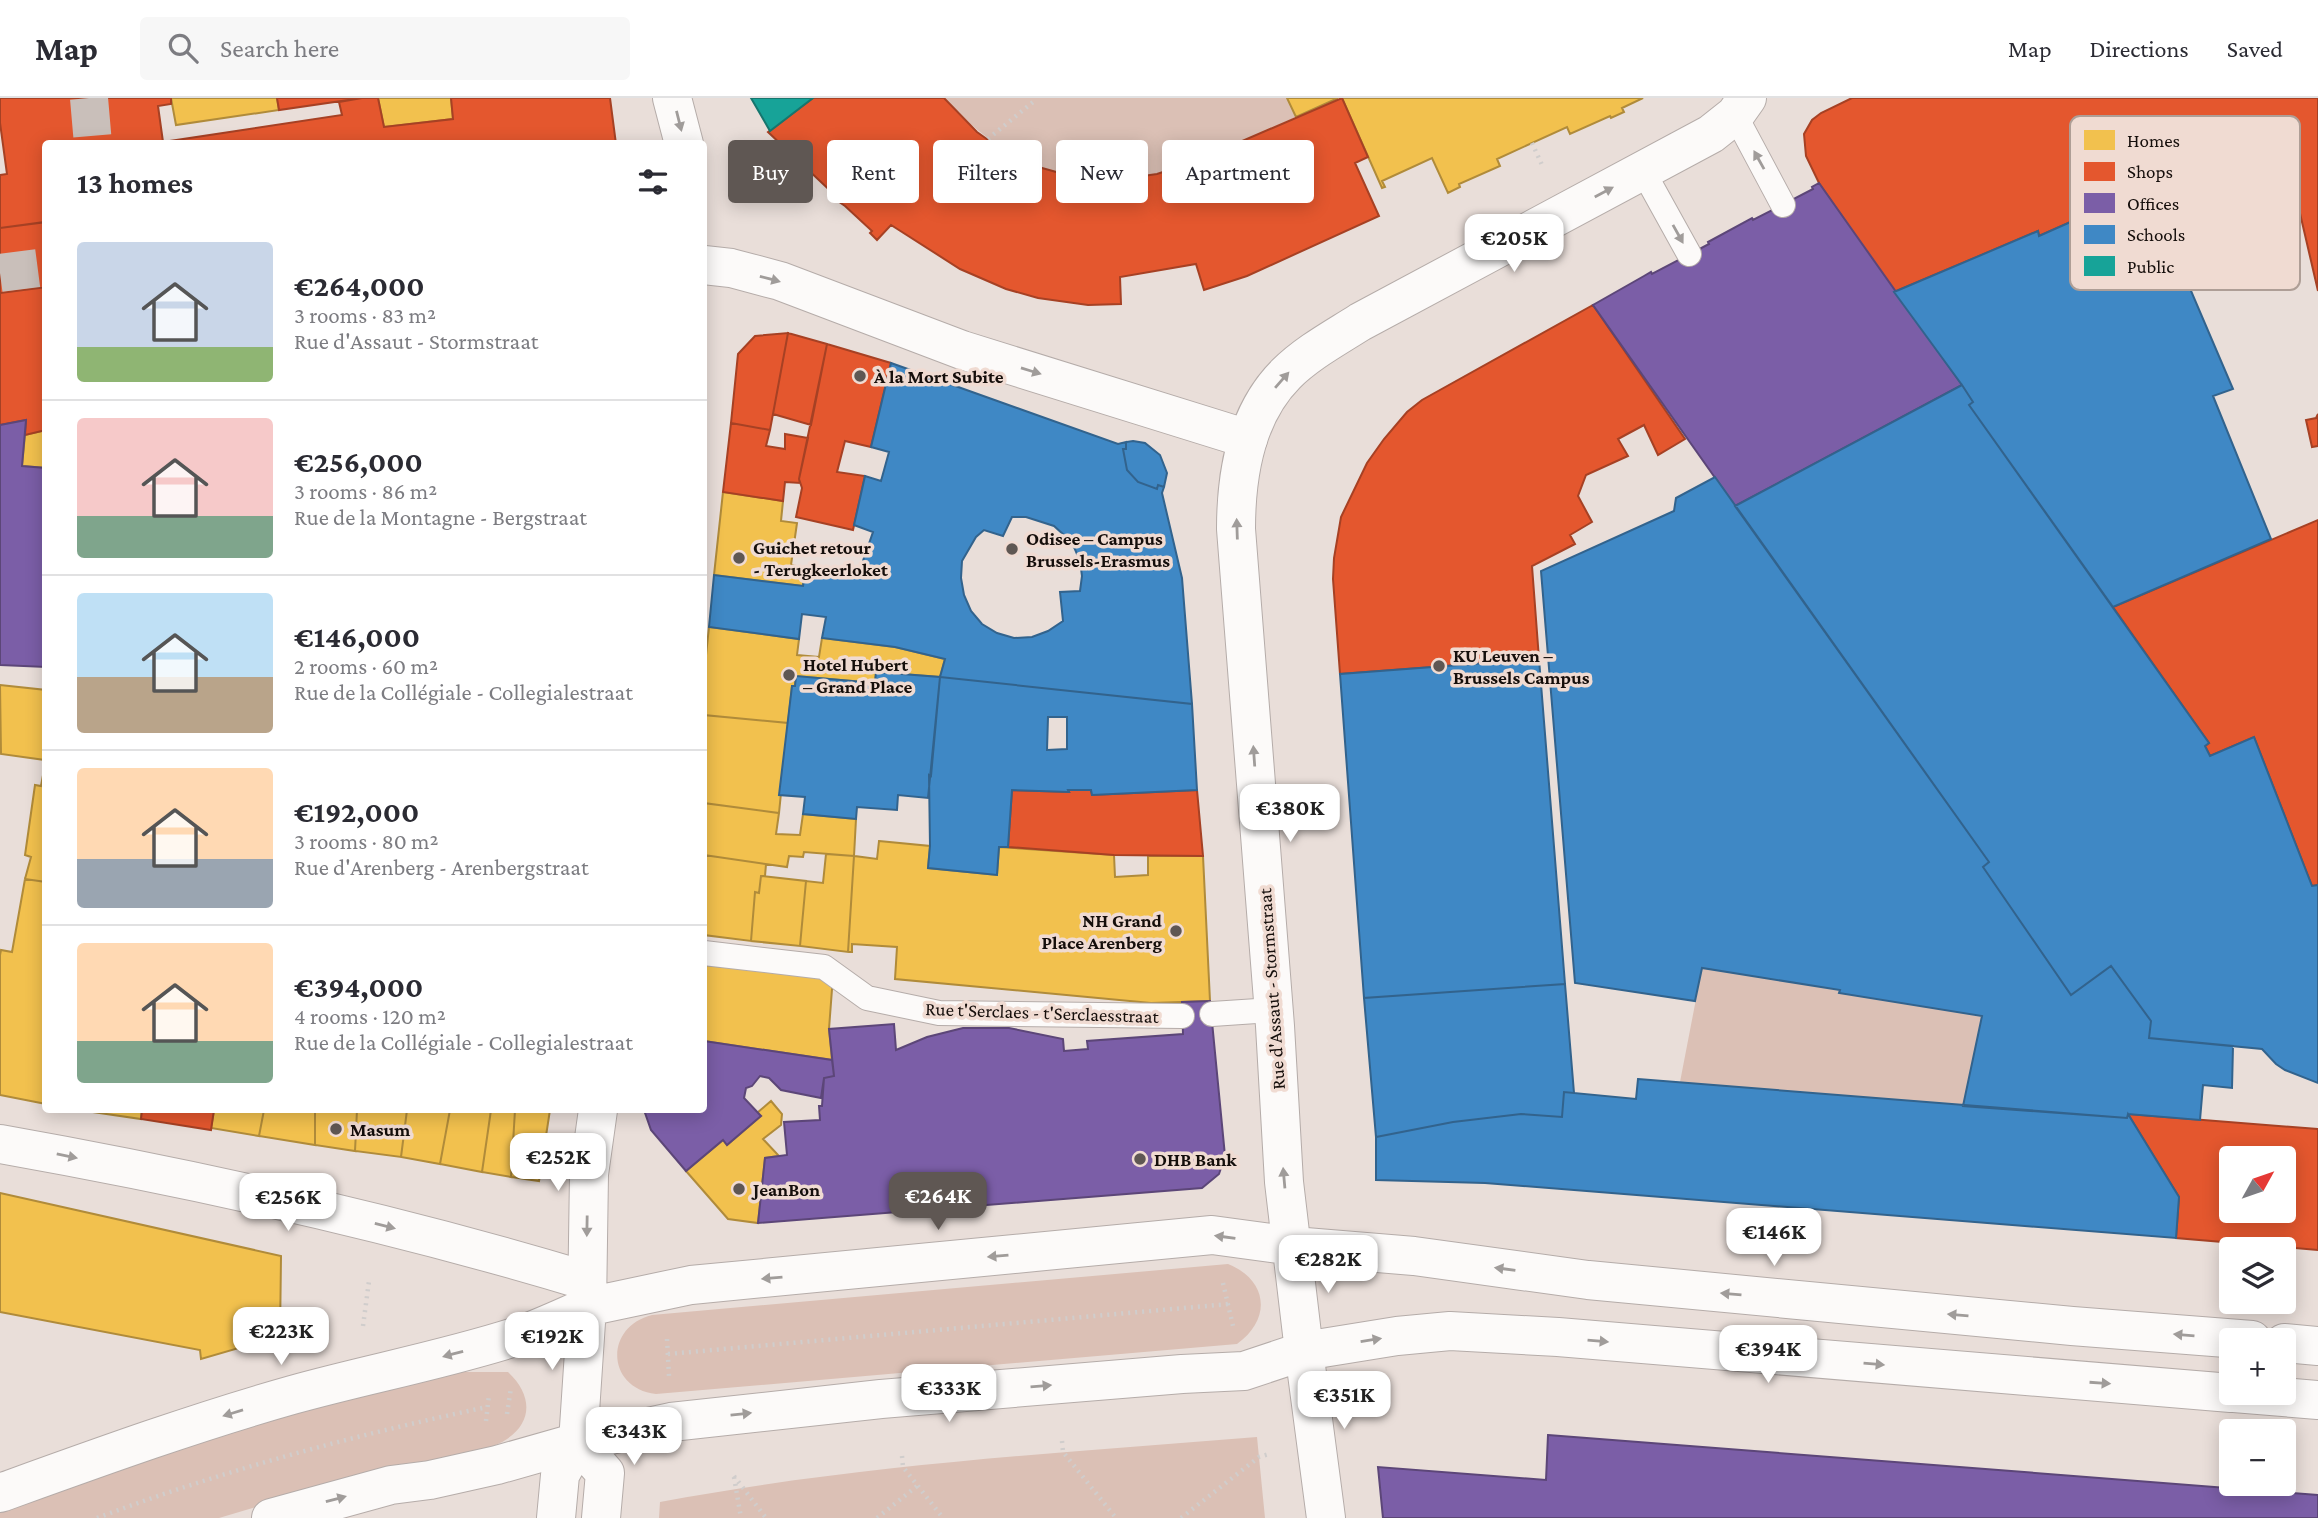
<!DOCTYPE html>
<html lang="en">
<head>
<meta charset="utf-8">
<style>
	body { margin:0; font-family:"Crimson Pro",serif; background:#f7f7f7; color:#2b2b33; height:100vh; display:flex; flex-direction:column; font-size:26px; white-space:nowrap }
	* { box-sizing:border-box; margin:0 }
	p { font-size:23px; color:#7c7c81 }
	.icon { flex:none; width:38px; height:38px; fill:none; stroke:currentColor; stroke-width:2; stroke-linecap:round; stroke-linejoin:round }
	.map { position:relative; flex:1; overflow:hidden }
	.details { position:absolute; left:42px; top:42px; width:665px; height:973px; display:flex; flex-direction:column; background:#fff; border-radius:7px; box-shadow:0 4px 18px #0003 }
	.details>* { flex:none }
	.guide { position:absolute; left:728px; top:42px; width:665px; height:63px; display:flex; gap:14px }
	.needle { width:46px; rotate:50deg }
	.tools { position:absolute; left:2219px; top:1048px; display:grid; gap:14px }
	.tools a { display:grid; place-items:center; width:77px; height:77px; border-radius:7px; background:#fff; box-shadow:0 4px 18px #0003; font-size:35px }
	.price { position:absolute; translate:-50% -60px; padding:0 16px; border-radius:14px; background:#fff; color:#222; font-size:23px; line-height:46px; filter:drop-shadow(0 2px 4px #0008) }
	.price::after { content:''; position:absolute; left:50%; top:42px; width:21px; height:16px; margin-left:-10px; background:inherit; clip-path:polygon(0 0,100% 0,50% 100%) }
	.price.current { background:#5f5753; color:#fff }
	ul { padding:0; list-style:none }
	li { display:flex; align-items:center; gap:21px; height:175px; padding:0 35px }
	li+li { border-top:2px solid #e1e1e2 }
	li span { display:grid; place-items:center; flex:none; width:196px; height:140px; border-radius:7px; color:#555 }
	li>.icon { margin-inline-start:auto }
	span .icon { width:84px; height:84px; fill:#fffc; stroke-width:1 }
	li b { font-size:30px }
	h2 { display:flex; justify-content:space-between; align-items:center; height:84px; padding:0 35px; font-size:30px }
	.chip { padding:0 24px; border-radius:7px; background:#fff; box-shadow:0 4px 18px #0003; font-size:24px; line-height:63px }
	.chip.current { background:#5f5753; color:#fff }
	header { display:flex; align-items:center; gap:42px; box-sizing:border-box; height:98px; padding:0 35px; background:#fff; border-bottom:2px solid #e1e1e2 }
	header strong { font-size:33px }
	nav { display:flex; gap:38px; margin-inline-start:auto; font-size:24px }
	.search { width:490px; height:63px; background:#f7f7f7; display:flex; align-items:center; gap:18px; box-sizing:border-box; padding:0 24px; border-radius:7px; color:#7c7c81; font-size:26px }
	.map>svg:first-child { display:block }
	.green { fill:#dbc0b5 }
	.homes { fill:#f2c14e; stroke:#b08b3a; stroke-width:2 }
	.shops { fill:#e4572e; stroke:#a64124; stroke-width:2; fill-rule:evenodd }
	.offices { fill:#7b5ea7; stroke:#5c4678; stroke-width:2 }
	.schools { fill:#3f88c5; stroke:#32638d; stroke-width:2; fill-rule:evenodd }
	.public { fill:#17a398; stroke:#16766e; stroke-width:2 }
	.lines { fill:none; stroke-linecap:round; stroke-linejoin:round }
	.street-tunnel { stroke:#c9bfba; stroke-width:38; stroke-dasharray:38 19; stroke-linecap:butt }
	.lane-casing { stroke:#b5aca9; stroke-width:26 }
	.street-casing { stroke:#b5aca9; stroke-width:40 }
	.secondary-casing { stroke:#b5aca9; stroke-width:40 }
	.path { stroke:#d0cdcc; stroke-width:4.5; stroke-dasharray:2 5; stroke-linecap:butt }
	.lane { stroke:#fcfaf9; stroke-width:24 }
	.street { stroke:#fcfaf9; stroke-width:38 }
	.secondary { stroke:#fcfaf9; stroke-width:38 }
	.oneway { fill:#a09c9a }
	.poi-dot { fill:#5f5753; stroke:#f0dbd2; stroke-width:2.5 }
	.labels { text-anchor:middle; stroke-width:7; stroke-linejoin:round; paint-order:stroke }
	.poi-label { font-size:19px; font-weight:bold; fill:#150e0b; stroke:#f0dbd2; text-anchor:start }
	.street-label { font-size:19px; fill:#150e0b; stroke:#f0dbd2 }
	.key { fill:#f0dbd2; stroke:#ae9e96; stroke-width:2 }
	.key-label { font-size:19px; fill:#150e0b }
</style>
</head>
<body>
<header>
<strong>Map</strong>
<div class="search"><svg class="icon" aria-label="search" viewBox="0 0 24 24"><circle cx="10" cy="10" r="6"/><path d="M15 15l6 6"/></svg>Search here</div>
<nav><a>Map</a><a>Directions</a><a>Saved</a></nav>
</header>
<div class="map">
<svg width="2318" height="1420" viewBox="0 0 2318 1420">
	<rect width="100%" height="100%" fill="#e9ded9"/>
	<path class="green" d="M944 0H1287L1296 19C1251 39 1206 63 1158 76 1075 98 999 61 944 0Z
		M1702 870 1840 892V895L1982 918 1963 1008 1680 984Z
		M1228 1166C1268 1182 1272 1221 1237 1246L656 1296C606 1290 604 1229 652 1217Z
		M451 1274H508C538 1302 530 1334 493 1348L355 1380 219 1420H0V1414L89 1379 204 1339Z
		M1257 1339 1265 1420H659L660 1404C857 1367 1057 1355 1257 1339Z"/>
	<path class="homes" d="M171 0H277L279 12 176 27Z
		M378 0H451L453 21 384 29Z
		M1287 0H1338L1296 19Z
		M1342 0H1643L1622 10 1624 14 1611 20 1610 18 1570 36 1567 29 1497 61 1500 68 1459 86 1460 89 1448 95 1432 60 1382 83 1385 89 1382 90Z
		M46 332V370L22 368 25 337Z
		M723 394 783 403 781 423 797 425 791 467 806 470 803 488 714 477Z
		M709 529 799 541 797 557 819 559 822 540 895 549 945 561 940 579 876 574 875 585 796 578 795 588H792L788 625 704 617V576Z
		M0 587 46 592 45 662 1 656Z
		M704 617 788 625 779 715 704 705Z
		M46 661V784L25 781 31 759 25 757 35 687 41 688Z
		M704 705 779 715 776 736 800 737 803 716 856 721 854 758 804 754 803 759 789 758 787 769 704 757Z
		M879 743 930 748 928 770 997 777 999 749 1114 757 1115 779 1148 777V758H1203L1210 903 1151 905 895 881 897 849 852 846V854H848L854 758 877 761Z
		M826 756 854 758 848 854 800 848 806 783 823 785Z
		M704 757 766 766 765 778H761L759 795 755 794 751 843 704 837Z
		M761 778 806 783 800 848 751 843 755 794 759 795Z
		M25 781 46 784V1006L0 997V857L1 852 12 854Z
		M704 867 833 878 829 931 832 962 704 943Z
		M771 1003 782 1016 781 1027 763 1041 779 1058 765 1060 758 1125 728 1121 686 1073 723 1042 727 1047 761 1018 757 1015Z
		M79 1012H142L141 1021Z
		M214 1012H264L259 1038 211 1030Z
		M264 1012H315V1047L259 1038Z
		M315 1012H357L355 1053 315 1047Z
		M357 1012H407L401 1059 355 1053Z
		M407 1012H450L440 1066 401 1059Z
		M450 1012H491L482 1074 440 1066Z
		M491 1012H515L511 1079 482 1074Z
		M515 1012H550L539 1083 511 1079Z
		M0 1095 281 1158 280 1238 201 1261 200 1252 0 1214Z"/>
	<path class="shops" d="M0 0H171V6L158 8 163 44 342 17 339 4 362 0H378L384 29 453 21 451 0H610L616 46H46V124L0 130V77L7 76 0 25Z
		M277 0H362L279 12Z
		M813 0H944L977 34 998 49 1035 68 1074 79 1115 82 1157 76 1196 63 1342 0 1368 59 1355 65 1379 118 1247 178 1204 192 1196 166 1120 179 1121 206 1088 207 1038 200 1006 191 960 171 891 127 877 142 870 135 872 133 845 108 835 101 838 100 768 34Z
		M1852 0H2318V193L2299 111 2259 120V124L2172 144 2147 90 2039 138 2038 133 1894 194 1819 85 1806 58 1804 36 1812 22 1821 15Z
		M45 124 46 189 0 195V130Z
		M46 189V297H43L46 332 25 337 26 322 0 327V195Z
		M1593 207 1685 341 1658 357 1644 327 1618 341 1628 358 1586 377 1578 398 1592 424 1570 437 1575 446 1532 468 1539 561 1340 576 1333 481 1334 460 1341 419 1367 365 1384 341 1407 314 1422 302Z
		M788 235 827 246 811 327 773 316Z
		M788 235 770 332 731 325 738 256 755 238Z
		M827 246 891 265 871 349 845 343 837 374 865 378 853 432 796 419 802 390 799 381Z
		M2318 316V348L2312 349 2306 322 2316 320Z
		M731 325 770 332 766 348 785 351V336L808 340 799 381 800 385 785 384 783 403 723 394Z
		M2318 422V787L2312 788 2254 639 2210 658 2205 648 2209 645 2113 509Z
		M1012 692 1069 694 1068 692H1091L1092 697 1197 692 1203 758 1114 757 1008 749Z
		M142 1012H214L211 1032 141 1021Z
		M2128 1016 2318 1031V1152L2176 1140 2179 1099ZM2231 1060H2284V1113H2231Z"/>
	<path class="offices" d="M1819 85 1962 287 1735 408 1593 207 1644 178 1651 174 1652 176 1709 146 1708 144 1752 120 1753 122 1813 91 1812 89Z
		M26 322 22 368 46 370V569L0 567V327Z
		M1210 903 1225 1058 1219 1076 1202 1090 758 1125 765 1060 787 1057 784 1024 820 1022 819 1008H822L824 980 834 978 829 931 894 926 896 952 927 939 963 930H1009L1063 941 1064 953 1088 951 1087 943 1183 936 1182 904Z
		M704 943 832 962 834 978 824 980 821 1000 781 992 769 980 760 978 752 988 746 990 744 1000 761 1018 727 1047 723 1042 686 1073 651 1032 644 1012H704Z
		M1548 1337 2318 1397V1420H1383L1378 1369 1546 1382Z"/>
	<path class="schools" d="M2147 90 2233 291 2213 298 2271 441 2113 509 1969 307 1973 304 1962 287 1894 194 2038 133 2039 138Z
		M891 265 1118 346 1126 344V351H1123L1127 372 1138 384 1157 391 1158 387 1164 389 1162 395 1182 480 1192 606 940 579 945 561 895 549 822 540 826 519 802 516 799 541 709 529 714 477 803 488 806 470 858 477 873 434 854 427 865 378 881 383 889 354 871 349ZM1012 419H1026L1054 428 1065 438 1074 449 1080 463 1082 478 1080 493 1060 494 1063 523 1048 533 1032 539 1014 540 997 535 982 526 971 513 964 497 961 480 962 463 976 439 984 432 1003 438Z
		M1962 287 1973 304 1969 307 2209 645 2205 648 2210 658 2254 639 2312 788 2318 787V985L2285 972 2276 966 2262 951 2149 940 2151 923 2111 868 2071 897 1983 769 1989 764 1735 408Z
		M1133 343 1145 345 1160 357 1167 375 1164 389 1158 387 1157 391 1138 384 1127 372 1123 351H1126V344Z
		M1715 379 1989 764 1983 769 2071 897 2111 868 2151 923 2149 940 2233 948 2232 990 2203 987 2200 1022 2128 1016 2127 1020 1963 1008 1982 918 1839 895 1840 892 1702 870 1695 903 1575 885 1541 473 1674 413 1676 400Z
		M1539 561 1565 886 1364 900 1340 576Z
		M876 574 940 579 928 700 898 697 897 712 857 709 856 721 803 716 805 699 779 697 792 588H795L796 578 875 585Z
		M940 579 1192 606 1197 692 1092 697 1091 692H1068L1069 694 1012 692 1008 749H999L997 777 928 770 930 748 929 677 931 678ZM1048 619H1067V651L1047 652Z
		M1565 886 1574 995 1564 994 1562 1019 1521 1016 1453 1024 1376 1039 1364 900Z
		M1638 981 2127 1020 2128 1016 2179 1099 2176 1140 1485 1085 1376 1082V1039L1453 1024 1521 1016 1562 1019 1564 994 1636 1001Z"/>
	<path class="public" d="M751 0H813L770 33Z"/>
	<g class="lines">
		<path class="street-tunnel" d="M89 0 93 46
			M0 175 46 169"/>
		<g class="lane-casing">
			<path id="lane" d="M1735 17 1783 107
				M1643 73 1689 156
				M704 855 824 869 867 900 939 915 1182 918
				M1212 916 1273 912"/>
		</g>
		<g class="street-casing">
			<path id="street" d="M704 167 731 170 780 183 962 252 1248 341
				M0 1046C197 1081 395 1125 587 1183
				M1304 1253 1326 1420
				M0 1395C97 1360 193 1325 292 1297 367 1276 444 1262 518 1238 541 1230 564 1219 587 1209
				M271 1420 391 1387 430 1382 497 1367 578 1344"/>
		</g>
		<g class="secondary-casing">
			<path id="secondary" d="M672 0 684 46
				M587 1209 691 1187 1212 1137 1293 1148 1414 1158 1588 1182 2072 1228 2252 1242
				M2284 1245 2318 1248
				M1304 1253 1284 1084 1275 928 1236 431C1236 377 1245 317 1286 276 1307 255 1335 240 1360 224L1711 36 1735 17 1747 0
				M2234 1295 2318 1302
				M578 1344 671 1324 881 1301 1182 1276 1244 1273 1304 1253 1397 1238 1450 1233 1558 1239 2231 1295
				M578 1344 605 1375 601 1420
				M556 1420 560 1377 578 1344 587 1209 589 1076 598 1012"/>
		</g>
		<path class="path" d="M988 41 1033 4
			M1532 45 1542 67
			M1223 1185 1233 1228
			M363 1228 369 1183
			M667 1241 669 1278
			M668 1256 1229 1206
			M507 1316 511 1290
			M486 1323 489 1297
			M1062 1343 1063 1354 1116 1420
			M902 1358 903 1369 943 1420
			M734 1378 766 1420
			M734 1379 741 1420
			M97 1420C224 1372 355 1337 487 1309
			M877 1420 917 1388
			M1181 1420 1259 1359 1269 1356"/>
		<use href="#lane" class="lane"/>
		<use href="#street" class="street"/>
		<use href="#secondary" class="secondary"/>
	</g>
	<defs><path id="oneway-solid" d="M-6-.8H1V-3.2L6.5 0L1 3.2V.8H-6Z" transform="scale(1.75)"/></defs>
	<g class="oneway">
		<use href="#oneway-solid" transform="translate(679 23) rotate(76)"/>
		<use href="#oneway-solid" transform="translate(1759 62) rotate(-119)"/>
		<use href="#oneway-solid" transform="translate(1604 94) rotate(-28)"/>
		<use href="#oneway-solid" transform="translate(1678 136) rotate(61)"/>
		<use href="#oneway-solid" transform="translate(770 181) rotate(15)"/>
		<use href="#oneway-solid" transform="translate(1031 273) rotate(17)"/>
		<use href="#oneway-solid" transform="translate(1282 282) rotate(-49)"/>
		<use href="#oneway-solid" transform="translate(1237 431) rotate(-92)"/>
		<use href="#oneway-solid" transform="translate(1254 658) rotate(-94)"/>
		<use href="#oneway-solid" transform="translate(67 1058) rotate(12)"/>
		<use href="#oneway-solid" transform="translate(1284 1080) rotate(-95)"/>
		<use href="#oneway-solid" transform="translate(385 1128) rotate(14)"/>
		<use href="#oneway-solid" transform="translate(587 1128) rotate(91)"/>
		<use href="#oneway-solid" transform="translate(1225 1139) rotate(-172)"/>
		<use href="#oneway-solid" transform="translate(998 1158) rotate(175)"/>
		<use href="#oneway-solid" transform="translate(1505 1171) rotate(-172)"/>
		<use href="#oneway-solid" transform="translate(772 1180) rotate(175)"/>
		<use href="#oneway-solid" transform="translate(1731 1196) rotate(-175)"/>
		<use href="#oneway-solid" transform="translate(1958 1217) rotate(-175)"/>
		<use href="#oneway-solid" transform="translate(2184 1237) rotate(-175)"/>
		<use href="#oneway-solid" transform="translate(1371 1242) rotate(-9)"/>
		<use href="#oneway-solid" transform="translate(1598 1243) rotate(5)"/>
		<use href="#oneway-solid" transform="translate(453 1256) rotate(165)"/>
		<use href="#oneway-solid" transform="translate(1874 1266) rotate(5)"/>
		<use href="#oneway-solid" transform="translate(2100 1285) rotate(4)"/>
		<use href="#oneway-solid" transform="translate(1041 1288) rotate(-5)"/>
		<use href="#oneway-solid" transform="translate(233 1315) rotate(163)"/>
		<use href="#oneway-solid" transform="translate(741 1316) rotate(-6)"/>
		<use href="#oneway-solid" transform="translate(336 1401) rotate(-15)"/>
	</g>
	<g class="poi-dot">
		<circle cx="860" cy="278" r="7"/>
		<circle cx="1012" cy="451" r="7"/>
		<circle cx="739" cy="460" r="7"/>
		<circle cx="1439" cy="568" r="7"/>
		<circle cx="789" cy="577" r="7"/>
		<circle cx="1176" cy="833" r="7"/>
		<circle cx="336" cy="1031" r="7"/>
		<circle cx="1140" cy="1061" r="7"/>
		<circle cx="739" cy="1091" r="7"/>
	</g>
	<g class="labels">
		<g class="poi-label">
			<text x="874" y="285">À la Mort Subite</text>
			<text x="1026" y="447">Odisee – Campus<tspan x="1026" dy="22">Brussels-Erasmus</tspan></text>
			<text x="753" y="456">Guichet retour<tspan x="753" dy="22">- Terugkeerloket</tspan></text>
			<text x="1453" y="564">KU Leuven –<tspan x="1453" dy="22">Brussels Campus</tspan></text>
			<text x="803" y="573">Hotel Hubert<tspan x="803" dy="22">– Grand Place</tspan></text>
			<text x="1162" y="829" text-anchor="end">NH Grand<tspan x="1162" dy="22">Place Arenberg</tspan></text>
			<text x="350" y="1038">Masum</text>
			<text x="1154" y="1068">DHB Bank</text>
			<text x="753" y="1098">JeanBon</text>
		</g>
		<g class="street-label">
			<text transform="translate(1271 891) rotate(-94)" y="7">Rue d'Assaut - Stormstraat</text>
			<text transform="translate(1042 914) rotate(2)" y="7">Rue t'Serclaes - t'Serclaesstraat</text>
		</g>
	</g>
	<rect x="2070" y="18" width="230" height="174" rx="10" class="key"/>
	<rect x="2084" y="32" width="31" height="20" fill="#f2c14e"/>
	<rect x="2084" y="64" width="31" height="19" fill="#e4572e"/>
	<rect x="2084" y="95" width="31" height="20" fill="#7b5ea7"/>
	<rect x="2084" y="127" width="31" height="19" fill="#3f88c5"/>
	<rect x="2084" y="158" width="31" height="20" fill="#17a398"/>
	<g class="key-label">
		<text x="2127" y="49">Homes</text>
		<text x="2127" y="80">Shops</text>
		<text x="2127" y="112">Offices</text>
		<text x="2127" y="143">Schools</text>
		<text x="2127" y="175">Public</text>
	</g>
</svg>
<div class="tools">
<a><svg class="needle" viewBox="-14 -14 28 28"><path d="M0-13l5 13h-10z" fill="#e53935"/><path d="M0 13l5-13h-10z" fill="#7c7c81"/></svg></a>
<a><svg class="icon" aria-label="layers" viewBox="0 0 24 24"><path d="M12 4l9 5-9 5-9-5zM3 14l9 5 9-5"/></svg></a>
<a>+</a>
<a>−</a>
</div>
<b class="price" style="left:1514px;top:176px">€205K</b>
<b class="price" style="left:1290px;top:746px">€380K</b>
<b class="price" style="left:558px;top:1095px">€252K</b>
<b class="price current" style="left:938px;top:1134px">€264K</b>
<b class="price" style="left:288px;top:1135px">€256K</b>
<b class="price" style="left:1774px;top:1170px">€146K</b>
<b class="price" style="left:1328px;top:1197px">€282K</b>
<b class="price" style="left:281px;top:1269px">€223K</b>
<b class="price" style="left:552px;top:1274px">€192K</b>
<b class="price" style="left:1768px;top:1287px">€394K</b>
<b class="price" style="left:949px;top:1326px">€333K</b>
<b class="price" style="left:1344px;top:1333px">€351K</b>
<b class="price" style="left:634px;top:1369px">€343K</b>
<div class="guide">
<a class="chip current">Buy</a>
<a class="chip">Rent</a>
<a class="chip">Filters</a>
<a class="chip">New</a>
<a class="chip">Apartment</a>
</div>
<section class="details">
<h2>13 homes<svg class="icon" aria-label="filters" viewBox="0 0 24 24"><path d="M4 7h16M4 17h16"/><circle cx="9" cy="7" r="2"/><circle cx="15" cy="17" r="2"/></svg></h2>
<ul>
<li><span style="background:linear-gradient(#c9d6e8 75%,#8fb573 0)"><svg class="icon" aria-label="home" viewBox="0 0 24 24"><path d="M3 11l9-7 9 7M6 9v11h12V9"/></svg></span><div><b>€264,000</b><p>3 rooms · 83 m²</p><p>Rue d'Assaut - Stormstraat</p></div></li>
<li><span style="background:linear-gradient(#f6c9c9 70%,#7fa58c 0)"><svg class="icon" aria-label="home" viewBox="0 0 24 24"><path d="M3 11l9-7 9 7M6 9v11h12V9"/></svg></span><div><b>€256,000</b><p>3 rooms · 86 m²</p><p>Rue de la Montagne - Bergstraat</p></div></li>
<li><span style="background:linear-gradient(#bfe0f5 60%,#b9a48a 0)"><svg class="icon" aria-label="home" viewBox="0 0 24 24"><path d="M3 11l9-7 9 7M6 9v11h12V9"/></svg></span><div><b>€146,000</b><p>2 rooms · 60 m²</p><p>Rue de la Collégiale - Collegialestraat</p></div></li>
<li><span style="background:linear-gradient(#ffd9b3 65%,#9aa5b1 0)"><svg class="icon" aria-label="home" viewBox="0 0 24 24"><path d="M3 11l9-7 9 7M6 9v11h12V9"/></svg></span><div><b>€192,000</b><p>3 rooms · 80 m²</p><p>Rue d'Arenberg - Arenbergstraat</p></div></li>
<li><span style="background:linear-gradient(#ffd9b3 70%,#7fa58c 0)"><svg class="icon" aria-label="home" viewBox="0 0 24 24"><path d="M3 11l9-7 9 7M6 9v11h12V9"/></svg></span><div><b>€394,000</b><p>4 rooms · 120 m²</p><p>Rue de la Collégiale - Collegialestraat</p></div></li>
</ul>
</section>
</div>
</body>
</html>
